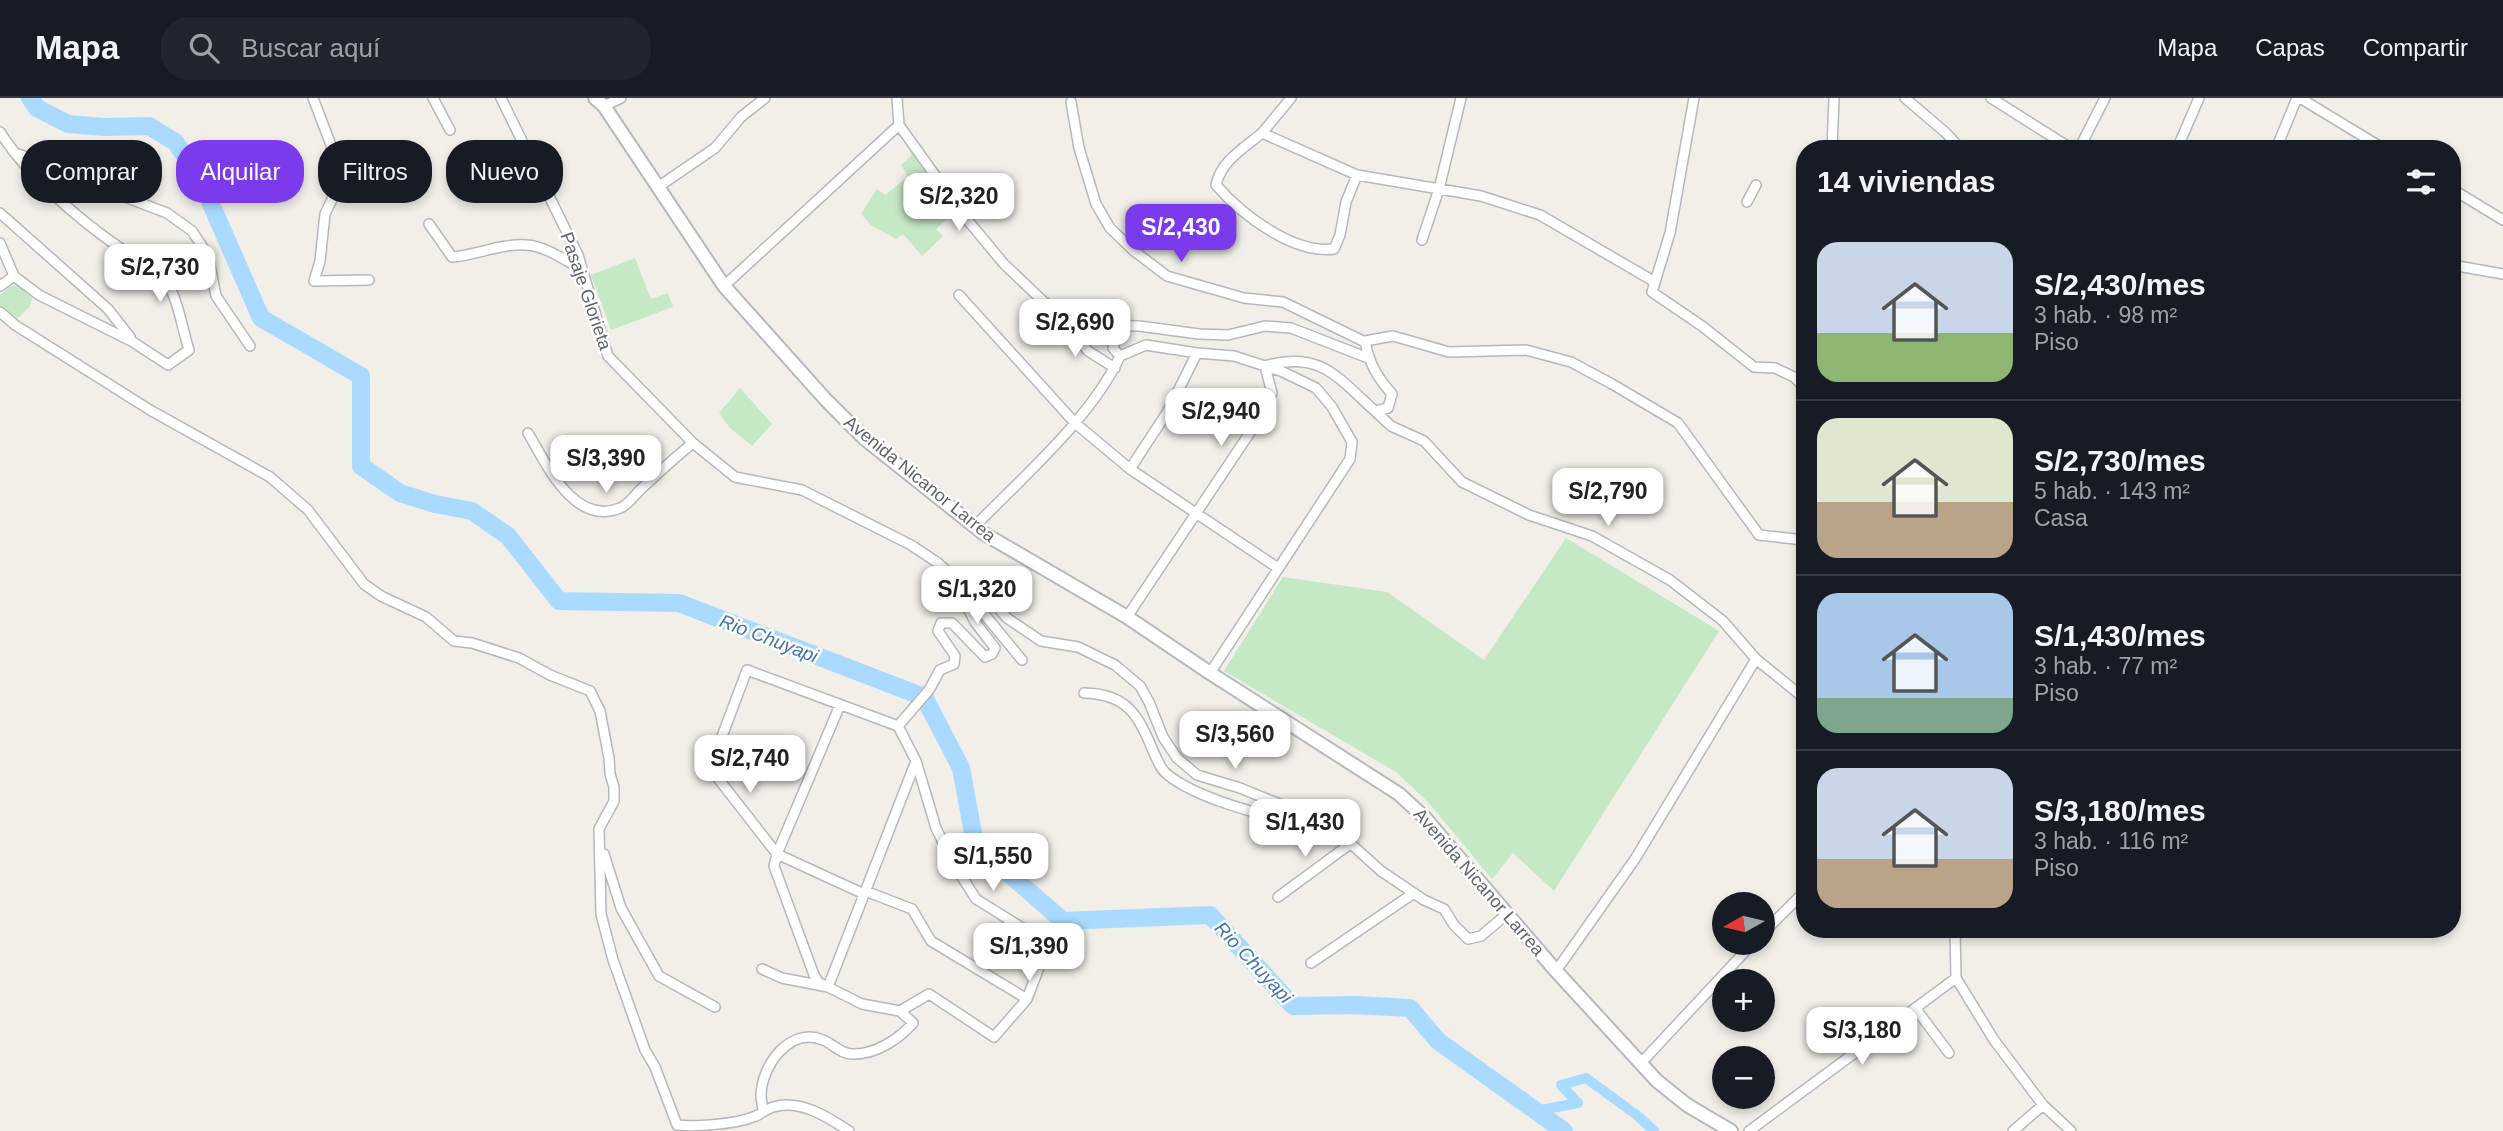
<!DOCTYPE html>
<html lang="es">
<head>
<meta charset="utf-8">
<style>
	body { margin:0; font-family:Helvetica,sans-serif; background:#20242c; color:#f1f3f6; height:100vh; display:flex; flex-direction:column; font-size:26px; white-space:nowrap }
	* { box-sizing:border-box; margin:0 }
	p { font-size:23px; color:#9ea1a6 }
	.icon { flex:none; width:38px; height:38px; fill:none; stroke:currentColor; stroke-width:2; stroke-linecap:round; stroke-linejoin:round }
	.map { position:relative; flex:1; overflow:hidden }
	.panel { position:absolute; left:1796px; top:42px; width:665px; height:798px; display:flex; flex-direction:column; background:#171b24; border-radius:28px; box-shadow:0 4px 10px #0003 }
	.panel>* { flex:none }
	.top-card { position:absolute; left:21px; top:42px; width:665px; height:63px; display:flex; gap:14px }
	.needle { width:46px; rotate:262deg }
	.tools { position:absolute; left:1712px; top:794px; display:grid; gap:14px }
	.tools a { display:grid; place-items:center; width:63px; height:63px; border-radius:50%; background:#171b24; box-shadow:0 4px 10px #0003; font-size:35px }
	.price { position:absolute; translate:-50% -60px; padding:0 16px; border-radius:14px; background:#fff; color:#222; font-size:23px; line-height:46px; filter:drop-shadow(0 2px 4px #0008) }
	.price::after { content:''; position:absolute; left:50%; top:42px; width:21px; height:16px; margin-left:-10px; background:inherit; clip-path:polygon(0 0,100% 0,50% 100%) }
	.price.on { background:#7c3aed; color:#fff }
	ul { padding:0; list-style:none }
	li { display:flex; align-items:center; gap:21px; height:175px; padding:0 21px }
	li+li { border-top:2px solid #363941 }
	li span { display:grid; place-items:center; flex:none; width:196px; height:140px; border-radius:21px; color:#555 }
	li>.icon { margin-inline-start:auto }
	span .icon { width:84px; height:84px; fill:#fffc; stroke-width:1 }
	li b { font-size:30px }
	h2 { display:flex; justify-content:space-between; align-items:center; height:84px; padding:0 21px; font-size:30px }
	.tag { padding:0 24px; border-radius:28px; background:#171b24; box-shadow:0 4px 10px #0003; font-size:24px; line-height:63px }
	.tag.on { background:#7c3aed; color:#fff }
	header { display:flex; align-items:center; gap:42px; box-sizing:border-box; height:98px; padding:0 35px; background:#171b24; border-bottom:2px solid #363941 }
	header strong { font-size:33px }
	nav { display:flex; gap:38px; margin-inline-start:auto; font-size:24px }
	.search { width:490px; height:63px; background:#20242c; display:flex; align-items:center; gap:18px; box-sizing:border-box; padding:0 24px; border-radius:28px; color:#9ea1a6; font-size:26px }
	.map>svg:first-child { display:block }
	.green { fill:#c5e8c5 }
	.lines { fill:none; stroke-linecap:round; stroke-linejoin:round }
	.canal { stroke:#aadaff; stroke-width:10 }
	.river { stroke:#aadaff; stroke-width:18 }
	.minor-casing { stroke:#b5b8bc; stroke-width:12 }
	.secondary-casing { stroke:#b6babf; stroke-width:16 }
	.minor { stroke:#fff; stroke-width:9 }
	.secondary { stroke:#fff; stroke-width:12 }
	.labels { text-anchor:middle; stroke-width:5; stroke-linejoin:round; paint-order:stroke }
	.street-label { font-size:18px; fill:#5f6368; stroke:#fff }
	.water-label { font-size:19px; font-style:italic; fill:#4174aa; stroke:#fff }
</style>
</head>
<body>
<header>
<strong>Mapa</strong>
<div class="search"><svg class="icon" aria-label="search" viewBox="0 0 24 24"><circle cx="10" cy="10" r="6"/><path d="M15 15l6 6"/></svg>Buscar aquí</div>
<nav><a>Mapa</a><a>Capas</a><a>Compartir</a></nav>
</header>
<div class="map">
<svg width="2503" height="1033" viewBox="0 0 2503 1033">
	<rect width="100%" height="100%" fill="#f1efe8"/>
	<path class="green" d="M909 47 933 79 951 117 936 131 943 138 922 158 903 136 896 141 871 127 861 116 877 91 885 97 908 79 901 67 911 58Z
		M635 160 651 201 668 195 673 209 611 232 591 177Z
		M19 187 32 201 30 208 18 220 10 218 0 209V197L11 188Z
		M740 290 772 326 752 348 730 330 719 315Z
		M1566 440 1719 533 1554 793 1513 755 1492 781 1429 705 1396 674 1224 573 1283 479 1387 494 1484 562Z"/>
	<g class="lines">
		<path class="canal" d="M1536 1013 1578 1005 1561 987 1586 980 1638 1018 1654 1033"/>
		<path class="river" d="M30 0 37 10 68 26 105 29 149 28 175 44 197 74 261 220 361 278V368L400 395 435 406 472 413 508 438 559 503 679 505 924 599 961 670 975 746 1063 823 1210 817 1293 908 1354 907 1410 910 1438 943 1564 1033"/>
		<g class="minor-casing">
			<path id="minor" d="M313 0 331 47 336 93 325 116 320 163 314 183 369 182
				M433 0 450 32
				M501 0 578 157 608 258 693 345 735 379 802 392 911 447 938 465 951 477 975 524 995 550 992 556 985 559 952 525H941L938 533 955 558 954 566 940 572 929 592 898 628
				M897 0 899 27 965 119 1004 166 1043 203 1082 227 1139 228 1199 236 1228 237 1265 228 1291 230 1368 260
				M1694 0 1670 135 1652 194 1702 228 1754 269 1775 270 1794 279 1804 289
				M1905 0 1946 35 1961 51
				M1991 0 2072 51
				M2300 0 2384 51
				M1071 4 1079 50 1096 106 1110 130 1134 153 1167 178 1244 200 1283 204 1365 244
				M604 8 621 0
				M0 34C27 77 78 121 120 150 141 164 161 169 172 194 180 212 183 233 189 252L168 267 133 244 39 197 14 178 0 145
				M1262 35 1291 0
				M1832 51 1834 0
				M2079 51 2105 0
				M2177 51 2199 0
				M2276 51 2297 0
				M18 56 82 78 104 91 167 115 192 133 208 157 216 198 250 248
				M1357 77 1346 104 1340 137 1334 151C1293 156 1242 117 1216 87 1221 63 1244 50 1262 35L1357 77 1481 98 1540 117 1655 184
				M658 89 715 50 741 19 765 0
				M2452 91 2503 122
				M1747 104 1756 87
				M0 115 108 211 130 239
				M429 126 452 159C477 157 502 145 527 147 545 148 566 163 582 171
				M1422 142 1439 91 1461 0
				M2452 167 2503 176
				M0 188 14 178
				M724 188 899 27
				M959 197 1075 325 1130 371 1278 470
				M0 214 15 227 150 312 270 379 308 412 364 486 381 498 426 519 454 543 472 545 519 560 550 577 590 593 600 613 609 660 610 676 614 689V703L599 731 601 816 613 862 645 952 655 969 677 1027C695 1029 737 1026 753 1019 760 1017 766 1011 773 1009 800 1001 828 1019 849 1033
				M1082 227 1080 243 1088 253 1115 270
				M1120 258 1146 247 1197 255 1234 258 1265 268 1272 295 1249 336 1127 519
				M1265 268C1320 252 1337 279 1375 313L1388 310 1392 296C1377 279 1369 265 1365 243L1393 238 1449 254 1526 252 1571 264 1612 286 1678 325 1759 437 1804 442
				M1375 313 1391 328 1424 343 1462 384 1529 417 1592 438 1670 482 1723 523 1756 561 1804 600
				M528 335C546 365 574 429 620 410 627 408 634 398 640 392 657 376 674 360 693 345
				M1130 371 1168 313 1197 255
				M975 428C1022 380 1092 319 1120 258L1113 250 1120 228
				M951 477 955 476 978 487 1007 520 1041 543 1078 549 1115 567 1140 588 1149 604 1163 639 1177 660 1197 677 1240 690 1336 729 1340 736
				M962 489 1022 562
				M1210 575 1350 361 1352 344 1332 309 1316 290 1281 273 1267 269
				M1084 595C1128 596 1138 617 1154 655 1158 663 1160 671 1168 677 1204 706 1287 722 1333 736H1340L1381 773 1424 802 1444 811 1454 827 1468 841 1481 838 1507 816
				M840 607 777 756 864 796
				M916 663 936 730 952 763 976 801 1048 846 1027 901
				M604 756 621 810 659 878 715 909
				M865 793 912 811 931 843 1027 901 994 939 929 896 900 913
				M1278 799 1350 746
				M1870 831 1873 834
				M1955 831 1956 880 1994 942 2043 1007 2071 1033
				M1762 836 1804 794
				M1311 865 1414 795
				M762 871 782 880 828 889 916 663 898 628 747 572 710 670 777 756 774 768 814 877 818 884 862 906 900 913 913 925C899 941 875 957 852 956 841 956 833 946 823 942 790 928 761 968 761 998 761 1003 763 1008 763 1014
				M1556 873 1635 761 1756 561
				M1916 911 1949 955
				M1641 965 1753 845
				M1749 1033 1956 880
				M2013 1033 2043 1007"/>
		</g>
		<g class="secondary-casing">
			<path id="secondary" d="M595 0 604 8 724 188 826 302 865 341 983 435 1127 519 1210 575 1399 696 1425 720 1556 873 1657 983 1687 1007 1731 1033"/>
		</g>
		<use href="#minor" class="minor"/>
		<use href="#secondary" class="secondary"/>
	</g>
	<g class="labels">
		<g class="street-label">
			<text transform="translate(586 193) rotate(71)" y="6">Pasaje Glorieta</text>
			<text transform="translate(920 381) rotate(39)" y="6">Avenida Nicanor Larrea</text>
			<text transform="translate(1479 784) rotate(49)" y="6">Avenida Nicanor Larrea</text>
		</g>
		<g class="water-label">
			<text transform="translate(769 540) rotate(21)" y="7">Rio Chuyapi</text>
			<text transform="translate(1254 864) rotate(47)" y="7">Rio Chuyapi</text>
		</g>
	</g>
</svg>
<div class="tools">
<a><svg class="needle" viewBox="-14 -14 28 28"><path d="M0-13l5 13h-10z" fill="#e53935"/><path d="M0 13l5-13h-10z" fill="#9ea1a6"/></svg></a>
<a>+</a>
<a>−</a>
</div>
<b class="price" style="left:959px;top:135px">S/2,320</b>
<b class="price on" style="left:1181px;top:166px">S/2,430</b>
<b class="price" style="left:160px;top:206px">S/2,730</b>
<b class="price" style="left:1075px;top:261px">S/2,690</b>
<b class="price" style="left:1221px;top:350px">S/2,940</b>
<b class="price" style="left:606px;top:397px">S/3,390</b>
<b class="price" style="left:1608px;top:430px">S/2,790</b>
<b class="price" style="left:977px;top:528px">S/1,320</b>
<b class="price" style="left:1235px;top:673px">S/3,560</b>
<b class="price" style="left:750px;top:697px">S/2,740</b>
<b class="price" style="left:1305px;top:761px">S/1,430</b>
<b class="price" style="left:993px;top:795px">S/1,550</b>
<b class="price" style="left:1029px;top:885px">S/1,390</b>
<b class="price" style="left:1862px;top:969px">S/3,180</b>
<div class="top-card">
<a class="tag">Comprar</a>
<a class="tag on">Alquilar</a>
<a class="tag">Filtros</a>
<a class="tag">Nuevo</a>
</div>
<section class="panel">
<h2>14 viviendas<svg class="icon" aria-label="filters" viewBox="0 0 24 24"><path d="M4 7h16M4 17h16"/><circle cx="9" cy="7" r="2"/><circle cx="15" cy="17" r="2"/></svg></h2>
<ul>
<li><span style="background:linear-gradient(#c9d6e8 65%,#8fb573 0)"><svg class="icon" aria-label="home" viewBox="0 0 24 24"><path d="M3 11l9-7 9 7M6 9v11h12V9"/></svg></span><div><b>S/2,430/mes</b><p>3 hab. · 98 m²</p><p>Piso</p></div></li>
<li><span style="background:linear-gradient(#dfe7d0 60%,#b9a48a 0)"><svg class="icon" aria-label="home" viewBox="0 0 24 24"><path d="M3 11l9-7 9 7M6 9v11h12V9"/></svg></span><div><b>S/2,730/mes</b><p>5 hab. · 143 m²</p><p>Casa</p></div></li>
<li><span style="background:linear-gradient(#a9c7e8 75%,#7fa58c 0)"><svg class="icon" aria-label="home" viewBox="0 0 24 24"><path d="M3 11l9-7 9 7M6 9v11h12V9"/></svg></span><div><b>S/1,430/mes</b><p>3 hab. · 77 m²</p><p>Piso</p></div></li>
<li><span style="background:linear-gradient(#c9d6e8 65%,#b9a48a 0)"><svg class="icon" aria-label="home" viewBox="0 0 24 24"><path d="M3 11l9-7 9 7M6 9v11h12V9"/></svg></span><div><b>S/3,180/mes</b><p>3 hab. · 116 m²</p><p>Piso</p></div></li>
</ul>
</section>
</div>
</body>
</html>
